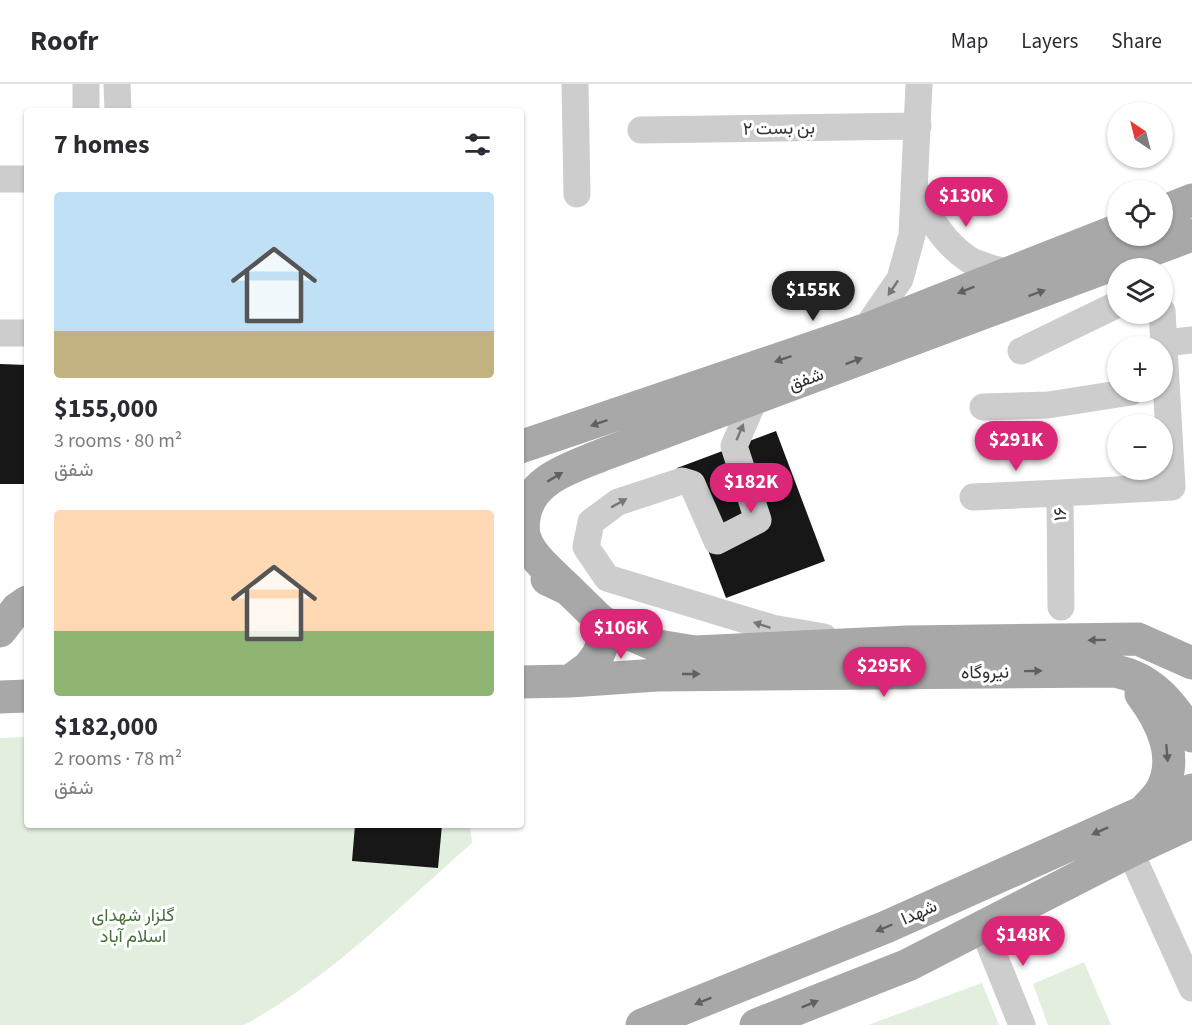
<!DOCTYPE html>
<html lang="en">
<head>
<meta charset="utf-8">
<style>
	body { margin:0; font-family:"Source Sans 3",Vazirmatn,sans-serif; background:#f7f7f7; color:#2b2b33; height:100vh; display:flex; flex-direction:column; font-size:22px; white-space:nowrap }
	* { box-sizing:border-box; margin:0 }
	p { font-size:20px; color:#7c7c81 }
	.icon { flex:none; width:33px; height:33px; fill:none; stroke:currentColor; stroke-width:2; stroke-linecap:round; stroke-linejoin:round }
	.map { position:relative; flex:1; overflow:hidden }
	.side { position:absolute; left:24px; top:24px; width:500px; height:720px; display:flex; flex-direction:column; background:#fff; border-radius:6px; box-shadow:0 2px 4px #0004 }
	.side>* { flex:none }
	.needle { width:39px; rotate:325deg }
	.buttons { position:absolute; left:1107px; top:18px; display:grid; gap:12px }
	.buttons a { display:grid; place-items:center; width:66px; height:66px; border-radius:50%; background:#fff; box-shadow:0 2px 4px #0004; font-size:30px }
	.price { position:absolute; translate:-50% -51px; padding:0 14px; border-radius:21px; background:#db2777; color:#fff; font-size:20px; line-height:39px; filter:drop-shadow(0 2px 3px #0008) }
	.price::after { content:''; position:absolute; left:50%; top:36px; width:18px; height:14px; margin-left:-9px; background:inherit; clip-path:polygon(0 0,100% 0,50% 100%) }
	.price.on { background:#222; color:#fff }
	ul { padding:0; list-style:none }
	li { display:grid; align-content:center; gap:12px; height:318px; padding:0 30px }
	li span { display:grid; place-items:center; height:186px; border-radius:6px; color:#555 }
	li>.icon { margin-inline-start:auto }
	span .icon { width:108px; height:108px; fill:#fffc; stroke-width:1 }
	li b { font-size:26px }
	h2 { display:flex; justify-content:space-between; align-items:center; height:72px; padding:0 30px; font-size:26px }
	header { display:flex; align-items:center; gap:36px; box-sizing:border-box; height:84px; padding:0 30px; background:#fff; border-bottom:2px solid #e1e1e2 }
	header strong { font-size:28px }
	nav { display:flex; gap:33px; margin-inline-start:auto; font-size:21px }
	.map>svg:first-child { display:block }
	.green { fill:#e2eede }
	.building { fill:#171717 }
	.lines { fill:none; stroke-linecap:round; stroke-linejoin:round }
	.minor { stroke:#cdcdcd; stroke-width:27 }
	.major { stroke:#a8a8a8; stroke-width:33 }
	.oneway { fill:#777 }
	.oneway2 { fill:#606060 }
	.labels { text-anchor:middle; stroke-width:6; stroke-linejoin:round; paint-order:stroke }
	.street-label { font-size:18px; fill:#303030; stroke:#fff }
	.park-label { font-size:18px; fill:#45703a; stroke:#fff }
</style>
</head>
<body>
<header>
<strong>Roofr</strong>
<nav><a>Map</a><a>Layers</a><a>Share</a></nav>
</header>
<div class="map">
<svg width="1192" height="941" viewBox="0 0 1192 941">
	<rect width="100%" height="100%" fill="#fff"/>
	<path class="green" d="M27 653V741H470L472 759C400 822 329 895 244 941H0V654Z
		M1084 878 1111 941H1048L1033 900Z
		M982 899 999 941H868Z"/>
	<path class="building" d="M0 280 27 281V400H0Z
		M776 347 825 477 726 514 677 384Z
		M355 741H442L438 784 352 777Z"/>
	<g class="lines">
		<path class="minor" d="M86 0V27
			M117 0 118 27
			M575 0 577 110
			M641 46 918 42
			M0 95H27
			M916 107C929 133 943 158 968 175 979 182 996 185 1009 189
			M865 246 900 195 912 151 919 0
			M0 249H27
			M1164 259 1192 256
			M1021 267 1118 220
			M755 314 734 362 758 436 717 457 692 400 682 397 618 418 591 438 586 463 607 494 772 544 824 553
			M983 323 1048 321 1131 308
			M973 413 1060 409
			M1061 523 1060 409 1172 403 1162 227
			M1130 767 1192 904
			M982 842 1022 941"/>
		<path class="major" d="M1162 128 1192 116
			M520 363 865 246 1118 146
			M568 505C556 493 541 481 532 468 524 457 522 447 524 434 529 395 571 384 602 371L1192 151
			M602 538 658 562 695 568 907 558 1138 555 1192 579
			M0 547 17 525 27 518
			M570 597 657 591 1115 587C1152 594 1173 621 1192 652
			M520 598 570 597 589 583 598 571 604 556 602 538 568 505 547 495
			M1141 610C1161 637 1180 673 1161 707 1156 715 1148 722 1142 729
			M0 613 27 612
			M642 941 886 843 1192 706
			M756 941 908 881 1130 767 1192 738"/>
	</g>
	<defs><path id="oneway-solid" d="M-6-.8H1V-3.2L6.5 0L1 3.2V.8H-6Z" transform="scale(1.5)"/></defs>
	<g class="oneway">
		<use href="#oneway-solid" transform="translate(893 204) rotate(124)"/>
		<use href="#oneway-solid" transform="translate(740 348) rotate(-67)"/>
		<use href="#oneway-solid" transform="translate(619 419) rotate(-29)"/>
		<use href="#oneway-solid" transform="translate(762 541) rotate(-162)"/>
	</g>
	<g class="oneway2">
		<use href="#oneway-solid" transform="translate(966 206) rotate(158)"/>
		<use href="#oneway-solid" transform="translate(1037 209) rotate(-20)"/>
		<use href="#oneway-solid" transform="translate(783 275) rotate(161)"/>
		<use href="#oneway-solid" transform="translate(854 277) rotate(-20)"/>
		<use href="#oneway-solid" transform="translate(599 339) rotate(161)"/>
		<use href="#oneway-solid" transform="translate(555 393) rotate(-31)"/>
		<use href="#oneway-solid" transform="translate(1097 556) rotate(179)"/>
		<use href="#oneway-solid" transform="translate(1033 587) rotate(-1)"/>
		<use href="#oneway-solid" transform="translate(691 590)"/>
		<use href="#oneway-solid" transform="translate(1167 669) rotate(85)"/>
		<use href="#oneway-solid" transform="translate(1100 747) rotate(156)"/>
		<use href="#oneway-solid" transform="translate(884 844) rotate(157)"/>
		<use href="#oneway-solid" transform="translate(703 917) rotate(158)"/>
		<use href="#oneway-solid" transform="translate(810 920) rotate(-22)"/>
	</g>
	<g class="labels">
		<g class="street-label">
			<text transform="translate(779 44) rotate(-1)" y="6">بن بست ۲</text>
			<text transform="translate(806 295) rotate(-20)" y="6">شفق</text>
			<text transform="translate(1060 430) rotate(-91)" y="6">۱۶</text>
			<text transform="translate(985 588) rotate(-1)" y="6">نیروگاه</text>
			<text transform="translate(919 828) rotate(-24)" y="6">شهدا</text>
		</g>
		<g class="park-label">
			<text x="133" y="837">گلزار شهدای<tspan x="133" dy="21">اسلام آباد</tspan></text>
		</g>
	</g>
</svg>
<div class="buttons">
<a><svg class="needle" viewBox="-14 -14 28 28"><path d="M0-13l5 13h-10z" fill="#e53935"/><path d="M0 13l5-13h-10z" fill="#7c7c81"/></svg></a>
<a><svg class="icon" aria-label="locate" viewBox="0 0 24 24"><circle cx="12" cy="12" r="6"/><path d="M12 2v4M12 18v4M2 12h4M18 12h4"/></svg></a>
<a><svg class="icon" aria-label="layers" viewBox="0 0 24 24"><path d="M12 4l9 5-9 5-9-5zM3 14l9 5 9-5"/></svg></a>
<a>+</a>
<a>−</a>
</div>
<b class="price" style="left:966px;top:144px">$130K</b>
<b class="price on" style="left:813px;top:238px">$155K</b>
<b class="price" style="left:1016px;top:388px">$291K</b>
<b class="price" style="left:751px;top:430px">$182K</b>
<b class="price" style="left:621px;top:576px">$106K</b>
<b class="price" style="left:884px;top:614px">$295K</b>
<b class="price" style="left:1023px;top:883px">$148K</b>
<section class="side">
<h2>7 homes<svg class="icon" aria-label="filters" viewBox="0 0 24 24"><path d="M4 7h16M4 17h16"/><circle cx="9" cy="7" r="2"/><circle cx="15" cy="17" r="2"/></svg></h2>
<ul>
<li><span style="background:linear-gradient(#bfe0f5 75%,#c2b280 0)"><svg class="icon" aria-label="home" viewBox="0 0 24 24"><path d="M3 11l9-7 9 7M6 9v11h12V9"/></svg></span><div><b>$155,000</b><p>3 rooms · 80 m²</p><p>شفق</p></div></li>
<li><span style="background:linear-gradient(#ffd9b3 65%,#8fb573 0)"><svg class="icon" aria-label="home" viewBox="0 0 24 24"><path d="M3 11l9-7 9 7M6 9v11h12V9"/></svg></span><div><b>$182,000</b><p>2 rooms · 78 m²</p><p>شفق</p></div></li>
</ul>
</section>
</div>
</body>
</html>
